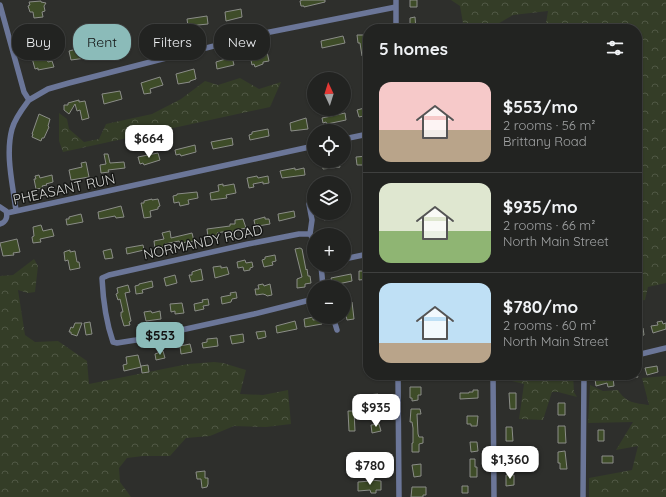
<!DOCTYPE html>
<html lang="en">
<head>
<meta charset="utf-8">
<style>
	body { margin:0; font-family:Quicksand,sans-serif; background:#2a2b2a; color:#f1f3f6; height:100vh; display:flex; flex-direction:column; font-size:15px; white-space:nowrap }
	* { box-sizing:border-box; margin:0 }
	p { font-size:13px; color:#a2a4a5 }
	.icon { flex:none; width:22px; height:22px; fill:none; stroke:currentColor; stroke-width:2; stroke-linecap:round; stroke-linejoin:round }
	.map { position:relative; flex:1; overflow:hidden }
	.details { position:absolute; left:363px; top:24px; width:279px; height:356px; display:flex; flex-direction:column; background:#222321; border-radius:16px; box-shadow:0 1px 3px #0004,0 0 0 1px #3f403f }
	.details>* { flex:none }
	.banner { position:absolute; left:12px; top:24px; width:291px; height:36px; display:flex; gap:8px }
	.needle { width:26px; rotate:356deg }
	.controls { position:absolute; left:307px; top:72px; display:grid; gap:8px }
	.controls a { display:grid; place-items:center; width:44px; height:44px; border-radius:50%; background:#222321; box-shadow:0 1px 3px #0004,0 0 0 1px #3f403f; font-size:20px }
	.price { position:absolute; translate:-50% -34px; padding:0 9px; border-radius:8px; background:#fff; color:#222; font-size:13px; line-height:26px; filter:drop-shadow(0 1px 2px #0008) }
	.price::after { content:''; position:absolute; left:50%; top:24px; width:12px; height:9px; margin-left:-6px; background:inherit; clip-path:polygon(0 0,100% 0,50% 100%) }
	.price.selected { background:#8bbbb9; color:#111 }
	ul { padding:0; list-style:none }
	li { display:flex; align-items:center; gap:12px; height:100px; padding:0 16px }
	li+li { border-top:1px solid #3f403f }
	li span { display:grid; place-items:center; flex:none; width:112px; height:80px; border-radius:12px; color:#555 }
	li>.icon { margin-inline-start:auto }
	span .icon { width:48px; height:48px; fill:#fffc; stroke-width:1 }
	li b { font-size:17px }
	h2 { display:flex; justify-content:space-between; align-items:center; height:48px; padding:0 16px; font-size:17px }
	.chip { padding:0 14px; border-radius:16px; background:#222321; box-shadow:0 1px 3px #0004,0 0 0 1px #3f403f; font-size:14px; line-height:36px }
	.chip.selected { background:#8bbbb9; color:#111 }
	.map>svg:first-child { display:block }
	.forest { fill:url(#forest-crowns) }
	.building { fill:#3e4c28; stroke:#8b8d88 }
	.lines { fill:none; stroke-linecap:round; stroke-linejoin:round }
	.minor { stroke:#6b7698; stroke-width:5.5 }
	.labels { text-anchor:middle; stroke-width:3; stroke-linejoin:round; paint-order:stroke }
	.street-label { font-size:14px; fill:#d4d5d3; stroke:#161715 }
</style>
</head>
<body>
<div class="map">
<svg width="666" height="497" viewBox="0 0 666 497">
	<defs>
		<pattern id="forest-crowns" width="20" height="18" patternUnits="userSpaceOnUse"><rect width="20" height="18" fill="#343d27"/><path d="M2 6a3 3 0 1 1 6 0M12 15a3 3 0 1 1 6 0" fill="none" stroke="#505845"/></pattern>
	</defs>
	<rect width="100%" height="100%" fill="#2e2f2c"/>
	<path class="forest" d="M451 0H666V283L648 287 645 300 637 301V29H545L548 11 513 15 489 29H464L460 6Z
		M240 78 259 89 281 82 270 107 63 152 59 141V113L67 119 69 129 84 142 99 139 106 124 152 114 181 99 205 81 218 85Z
		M34 259 38 266 35 292 28 293 18 290 25 335 35 342 58 341 87 361 89 384 188 364 214 362 223 363 246 370 240 394 263 395 288 390 291 424 266 427 234 426 210 436 186 438 170 456H143L127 458 119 468 120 482 131 497H0V276L13 275Z
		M511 375H573L574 392 577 397 558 392H552L543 420 519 419 524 384 504 379Z
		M666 376V497H589V478L632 470 638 446 616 450 633 422 588 423 590 385 603 391 618 390C626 403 635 403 649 405L642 378Z"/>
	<path class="building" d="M302 0H325V2L304 7V6H301L300 1Z
		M410 0H417V7H410Z
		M41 1V2L46 3 44 6 45 11 42 12 43 17 34 18 33 12H30L28 6 30 5 29 2Z
		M241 9 242 17 226 21 225 12Z
		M207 16 208 24 188 26 187 19Z
		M415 17 416 29H410V18Z
		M169 27 170 31 173 30 175 36 158 39 157 33 160 32 159 30 162 28Z
		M120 31 124 47 118 49 116 43 108 45 106 37 110 36 109 33Z
		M357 35H365L366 47 368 46V55L362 56 360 43H358Z
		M343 36 345 43 322 48 321 41Z
		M90 46 92 53 86 54V58L71 60 69 51 73 50 75 48H80Z
		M43 52 48 62 52 61 54 67 38 70V68L35 69 32 58 34 57V54Z
		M267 52 269 61 263 62V64L255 67 254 64 252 65 251 60H253L252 57Z
		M232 57 234 65 217 69 216 62Z
		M194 69 196 79 190 81V82L178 84 176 74Z
		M160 77 163 85 150 89 151 93 144 94 141 83Z
		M120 91 122 99 104 104 102 94Z
		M79 100V102L85 101 89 118 82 120 80 110 77 111 75 104 69 114 64 110V105H68V103Z
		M368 107V115L359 117 357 110Z
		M345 113 346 120 327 124 326 122 323 123 322 118Z
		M39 114 50 119 48 126 49 127 44 138H42L41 141 32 137 33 134H32Z
		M306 118 308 129 291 131 290 123Z
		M268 129 269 136 250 140 249 135 252 134V132Z
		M232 138 233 145 213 149 211 142Z
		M195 145 196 152 181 156 180 154 176 155 175 150Z
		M158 153 160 160 144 165 143 163 140 164 138 157Z
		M104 154H108L110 163 124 162 125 168 108 170 109 172 101 173 100 165 106 164Z
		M368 156V165H357L356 157Z
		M327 161H338L340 167 323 169 322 162Z
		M86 162 89 177 71 180 69 170 82 167 81 163Z
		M295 168V170L304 168 305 175 282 178 280 171Z
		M39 175 40 178 52 175 53 182 46 184 47 185 42 186 43 188 36 189 34 179H36L35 176Z
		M257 176 258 178 268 176 269 183 263 184V182L253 184 254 187 249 188 247 178Z
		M223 184V186L234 184 236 193 226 195 227 198 211 200 210 193 219 191 218 185Z
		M197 192 198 198 188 200 189 204 180 206 179 202 174 203 173 196 177 195V194Z
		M152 199V200L158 199 160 206 158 207V209L150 211 151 217 144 218 141 203H144V201Z
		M121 206 124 217 116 218 115 216 99 219 98 212Z
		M294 211 295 217 279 221 278 214Z
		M322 213H328V215L332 214 333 218 324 220Z
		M81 214 83 222 67 225 66 219H69V217Z
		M265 217V219H269L270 224 258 226V224L255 225 254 220Z
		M243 219 246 228 241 229V231L222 232 217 233 218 235 208 237 207 229 230 226V224H235V220Z
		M41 225 43 231 52 229 54 236 40 239 41 242 33 243 32 237 34 236 33 227Z
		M170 231 171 238 192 233 194 241 180 243 179 241 165 244V246L155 249 154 241 164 239 162 233Z
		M17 239 20 252 13 253 14 255 3 256 0 243Z
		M143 245 144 250 127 254 126 248Z
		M300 248 302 249 306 270 307 269 308 276H310L311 283 305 284V287L297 288V279L302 277 295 249Z
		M111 249 113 258 105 259 103 251Z
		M70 250V252L75 251 77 262H79L80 268 70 270 68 260 65 261 64 252Z
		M275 255 276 261 272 262 273 265 264 267 262 260 265 259V257Z
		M245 260 246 263 252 262 253 267 250 268V270L244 271 243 267 238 268 237 262Z
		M221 266V268L227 267 229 274 215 278 213 267Z
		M201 269 203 280 191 282 189 275H192V272Z
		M359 271H365L366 274 368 273V279L359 280Z
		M351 274 352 281 333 285 331 278Z
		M175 275 177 283 166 286 164 278Z
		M152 281 153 287 142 290 143 293 136 294 135 286 139 285V284Z
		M263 284 264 286 270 284 272 295 267 296 266 295 263 294 256 295 255 289H259L258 285Z
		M128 285 130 292 125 293 131 321 129 322 130 325 124 326 121 316V312H123L120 299 118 300 116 294 118 293 117 288Z
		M236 292 237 298 232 299 231 302 222 304 221 297 231 295 230 293Z
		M208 299 209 305 203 306 204 309 195 311 194 304 203 302 202 300Z
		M352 302 354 319 347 320 345 310 347 309 346 303Z
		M182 303 184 313 175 314V311L171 312 170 304Z
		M151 311 152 313 160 311 161 319 146 321 144 312Z
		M313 317V320L321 319 322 324 305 327 304 319Z
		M295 321 297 329 277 333 276 326Z
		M662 321 663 324 666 323V329L653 333 651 326 658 325 657 322Z
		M90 322 92 334 86 335 84 323Z
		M75 323H82L77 336 71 334V332H69L71 327 73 328Z
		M643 328 644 335 637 337V329Z
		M265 331 266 337 258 339 256 332Z
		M243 334 244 342 232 344 230 336Z
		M217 338 218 346 203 348 202 343 207 342V339Z
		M190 344 192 352 181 354 180 346Z
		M163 351 165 358 156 360 155 354Z
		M138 355 141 367 124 371 123 365 127 364 126 357Z
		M148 365 149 372 142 373 141 366Z
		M657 366 658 372 647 375 645 368Z
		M620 375H637L638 377 621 380Z
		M607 377V379L613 378 614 386 608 387 607 383 596 386 595 379Z
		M410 387H421V395H418V400L412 401V398H410Z
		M473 390H478V398L460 399V393H469V392H473Z
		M509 393H516V409H510Z
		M378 394 379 401 365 403V398H367V395Z
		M558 403H565V415H558Z
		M411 409H420L421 414H417L418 434 419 437H423V443L419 444V452H412V443H413V428L412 422H410Z
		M348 411H354L355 431H349Z
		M467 416H478L477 426H471V424H467Z
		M379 424 381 431 372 433 371 425Z
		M558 426H565L566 443H558Z
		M506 427H512L513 441H506Z
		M598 430H604V441H598Z
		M470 442H477L478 451 471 452Z
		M506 451H514L515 469H509V462H506Z
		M565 451 567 469H560V463H558V452Z
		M602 456H613V463H602Z
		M470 459H475V467H477V477H470Z
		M362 460H378V465H376V469H368V466L362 465Z
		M421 464V476L414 477 412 465Z
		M205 471V478H208V484L207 487 202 488 201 479H197L196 472Z
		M506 475H514V485L506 486Z
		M371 480 381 481V490H376V493H371L370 490 358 491V482L371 481Z
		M462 486H468V493H462Z
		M412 487H426V495H423V497H411Z"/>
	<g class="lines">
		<path class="minor" d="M396 0V29
			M0 5 24 92 29 100C23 108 15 118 12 129 5 155 13 185 16 211
			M29 100 48 89 69 83 170 57 270 32 396 7
			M344 139 368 134
			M309 204 312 220 310 234 314 241
			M0 207 6 211C8 217 6 222 0 224
			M7 213 314 146
			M310 234H299L248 244 109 275 102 278C103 299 106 322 113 342L117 343 136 340 254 314 314 299
			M344 259 368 254
			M321 265 323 287
			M333 317 337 330
			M637 355 666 348
			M398 375 399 497
			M493 375 494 497
			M583 497 584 375"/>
	</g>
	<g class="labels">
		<g class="street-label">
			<text transform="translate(64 189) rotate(-12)" y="5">PHEASANT RUN</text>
			<text transform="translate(203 242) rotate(-12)" y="5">NORMANDY ROAD</text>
		</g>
	</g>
</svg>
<div class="controls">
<a><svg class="needle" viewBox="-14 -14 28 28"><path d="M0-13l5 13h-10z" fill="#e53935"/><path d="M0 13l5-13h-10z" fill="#a2a4a5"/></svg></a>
<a><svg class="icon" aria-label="locate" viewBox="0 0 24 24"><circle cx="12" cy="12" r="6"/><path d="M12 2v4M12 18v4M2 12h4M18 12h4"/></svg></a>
<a><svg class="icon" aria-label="layers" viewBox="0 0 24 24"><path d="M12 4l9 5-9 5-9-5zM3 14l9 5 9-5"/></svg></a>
<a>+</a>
<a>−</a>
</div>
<b class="price" style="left:149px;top:159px">$664</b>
<b class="price selected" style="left:160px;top:356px">$553</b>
<b class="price" style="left:376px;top:428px">$935</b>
<b class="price" style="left:510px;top:480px">$1,360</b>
<b class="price" style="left:370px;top:486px">$780</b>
<div class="banner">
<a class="chip">Buy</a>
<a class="chip selected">Rent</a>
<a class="chip">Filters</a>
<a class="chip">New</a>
</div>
<section class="details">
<h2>5 homes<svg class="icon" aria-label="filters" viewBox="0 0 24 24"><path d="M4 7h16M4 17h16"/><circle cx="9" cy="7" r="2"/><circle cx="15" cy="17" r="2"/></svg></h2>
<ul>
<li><span style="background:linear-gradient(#f6c9c9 60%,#b9a48a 0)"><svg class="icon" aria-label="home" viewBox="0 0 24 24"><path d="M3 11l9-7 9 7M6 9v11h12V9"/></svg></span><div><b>$553/mo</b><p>2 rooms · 56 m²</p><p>Brittany Road</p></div></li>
<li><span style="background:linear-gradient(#dfe7d0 60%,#8fb573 0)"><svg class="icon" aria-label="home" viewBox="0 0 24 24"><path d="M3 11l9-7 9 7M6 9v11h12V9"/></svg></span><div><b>$935/mo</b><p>2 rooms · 66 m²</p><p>North Main Street</p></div></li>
<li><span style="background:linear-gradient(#bfe0f5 75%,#b9a48a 0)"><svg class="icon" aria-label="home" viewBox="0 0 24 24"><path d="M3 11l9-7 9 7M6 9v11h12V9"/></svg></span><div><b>$780/mo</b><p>2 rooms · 60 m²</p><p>North Main Street</p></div></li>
</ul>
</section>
</div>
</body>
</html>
